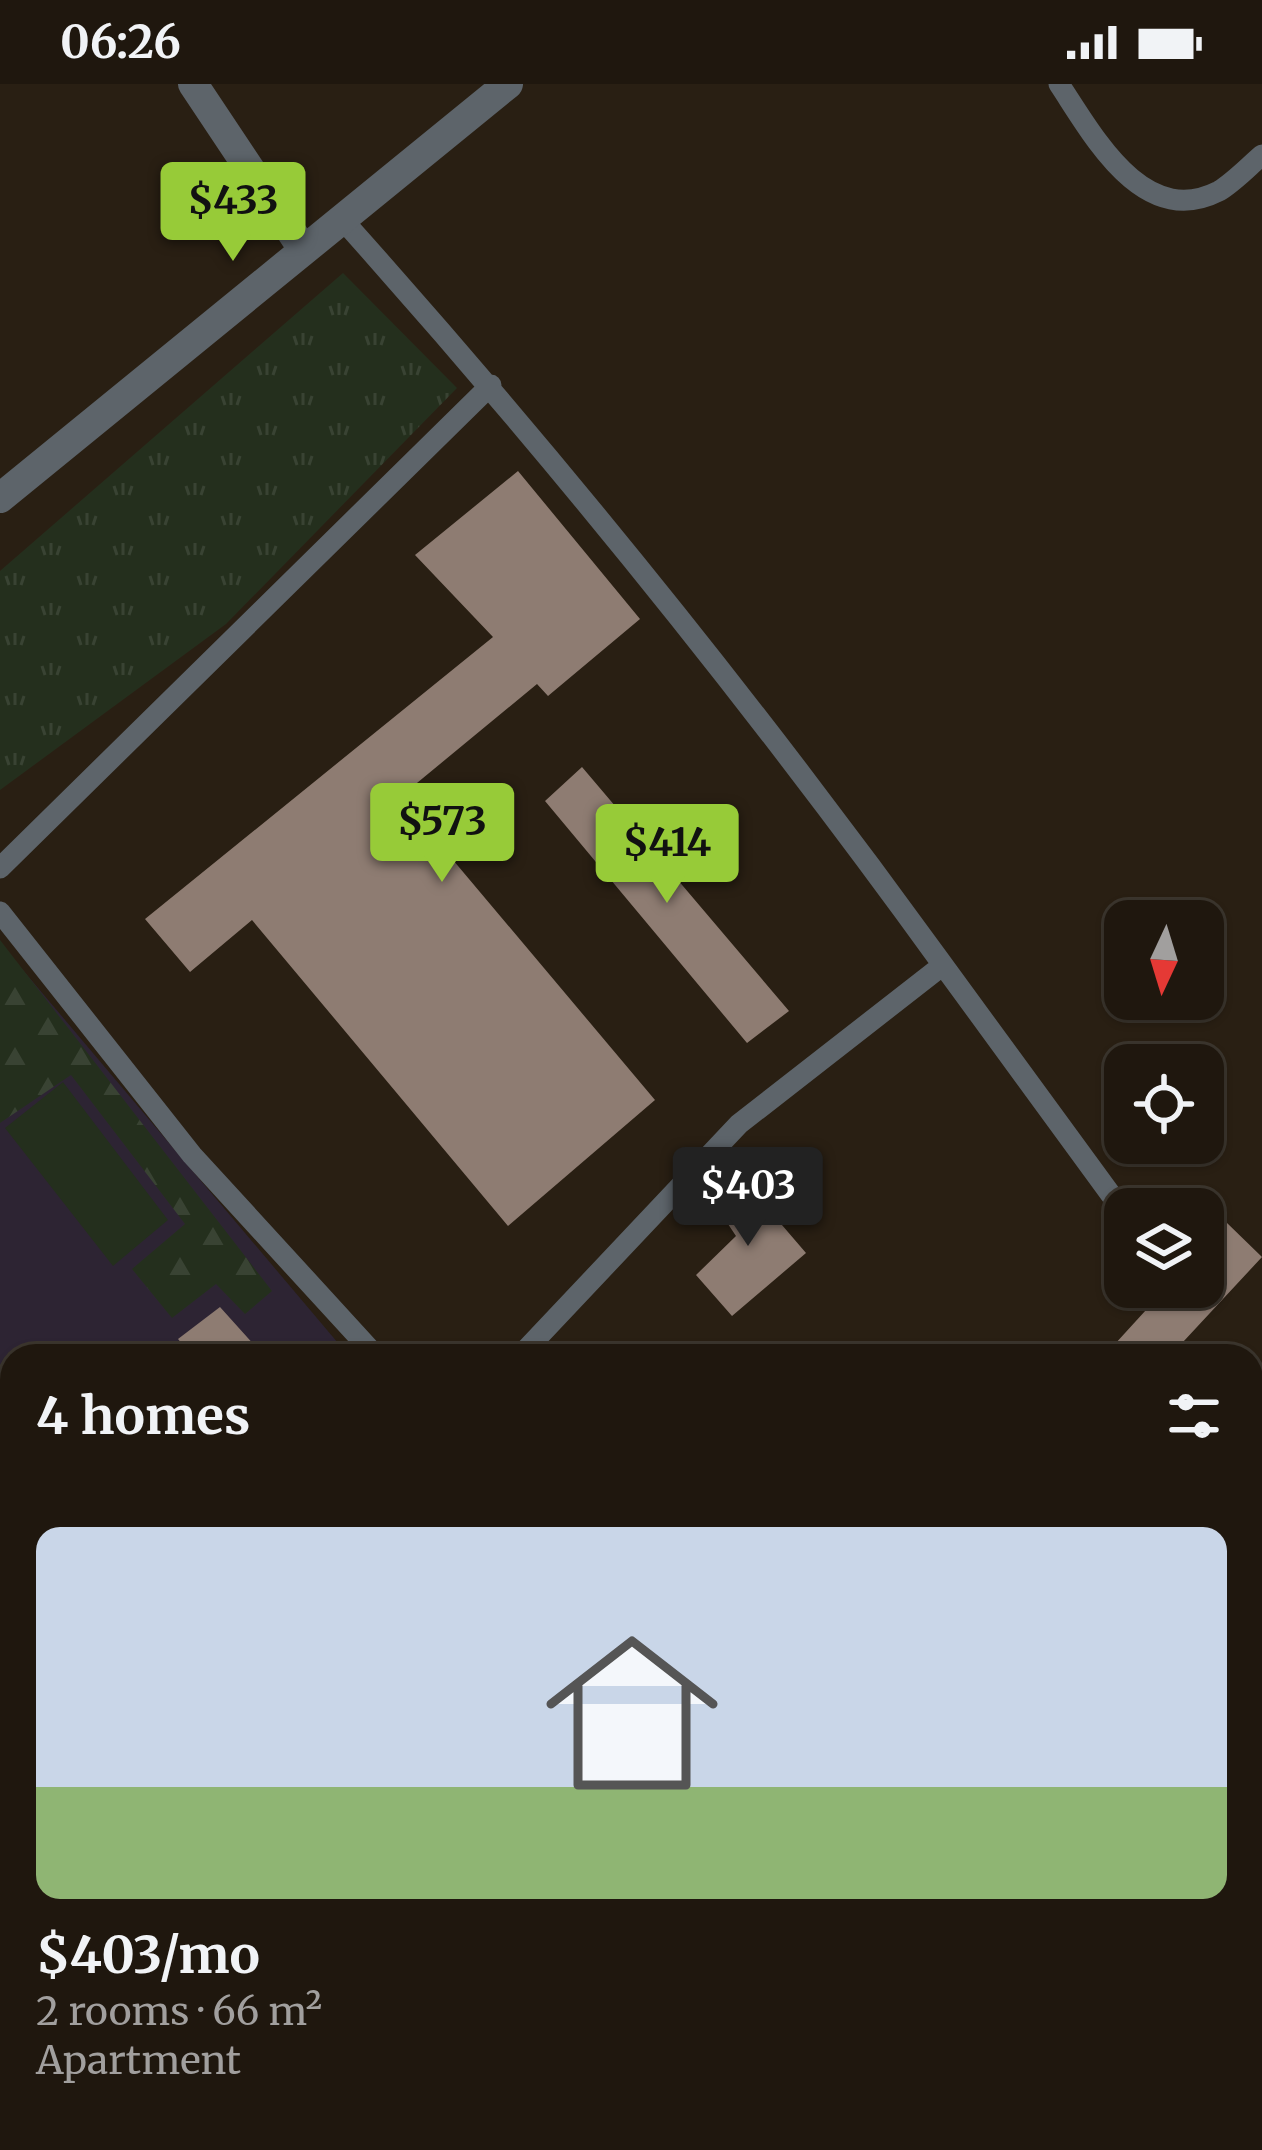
<!DOCTYPE html>
<html lang="en">
<head>
<meta charset="utf-8">
<style>
	body { margin:0; font-family:Merriweather,serif; background:#2c241c; color:#f1f3f6; height:100vh; display:flex; flex-direction:column; font-size:45px; white-space:nowrap }
	* { box-sizing:border-box; margin:0 }
	p { font-size:39px; color:#a19f9e }
	.icon { flex:none; width:66px; height:66px; fill:none; stroke:currentColor; stroke-width:2; stroke-linecap:round; stroke-linejoin:round }
	.map { position:relative; flex:1; overflow:hidden }
	.panel { position:absolute; left:0px; top:1260px; width:1263px; height:807px; display:flex; flex-direction:column; background:#1f170e; border-radius:36px 36px 0 0; box-shadow:0 3px 9px #0004,0 0 0 3px #3c362e }
	.panel>* { flex:none }
	.needle { width:78px; rotate:184deg }
	.tools { position:absolute; left:1104px; top:816px; display:grid; gap:24px }
	.tools a { display:grid; place-items:center; width:120px; height:120px; border-radius:24px; background:#1f170e; box-shadow:0 3px 9px #0004,0 0 0 3px #3c362e; font-size:60px }
	.price { position:absolute; translate:-50% -102px; padding:0 27px; border-radius:12px; background:#97cb38; color:#111; font-size:39px; line-height:78px; filter:drop-shadow(0 3px 6px #0008) }
	.price::after { content:''; position:absolute; left:50%; top:72px; width:36px; height:27px; margin-left:-18px; background:inherit; clip-path:polygon(0 0,100% 0,50% 100%) }
	.price.active { background:#222; color:#fff }
	ul { padding:0; list-style:none }
	li { display:grid; align-content:center; gap:24px; height:636px; padding:0 36px }
	li+li { border-top:3px solid #3c362e }
	li span { display:grid; place-items:center; height:372px; border-radius:24px; color:#555 }
	li>.icon { margin-inline-start:auto }
	span .icon { width:216px; height:216px; fill:#fffc; stroke-width:1 }
	li b { font-size:51px }
	h2 { display:flex; justify-content:space-between; align-items:center; height:144px; padding:0 36px; font-size:51px }
	.status { display:flex; justify-content:space-between; align-items:center; height:84px; padding:0 60px; background:#1f170e; direction:ltr }
	.status svg { height:33px; fill:currentColor }
	.map>svg:first-child { display:block }
	.education { fill:#2d2433 }
	.grass { fill:url(#grass-tufts) }
	.forest { fill:url(#forest-firs) }
	.pitch { fill:#242f1d }
	.building { fill:#8e7c72 }
	.lines { fill:none; stroke-linecap:round; stroke-linejoin:round }
	.service { stroke:#5d646a; stroke-width:21 }
	.minor { stroke:#5d646a; stroke-width:30 }
</style>
</head>
<body>
<div class="status"><b>06:26</b><svg viewBox="0 0 49 12"><path d="M0 12V9h3v3zM5 12V6h3v6zM10 12V3h3v9zM15 12V0h3v12zM26 1h20v11H26zM47 4h2v5h-2z"/></svg></div>
<div class="map">
<svg width="1262" height="2066" viewBox="0 0 1262 2066">
	<defs>
		<pattern id="grass-tufts" width="24" height="20" patternUnits="userSpaceOnUse" patternTransform="scale(3)"><rect width="24" height="20" fill="#242f1d"/><path d="M3 7l-1-3M5 7V3M7 7l1-3M15 17l-1-3M17 17v-4M19 17l1-3" fill="none" stroke="#394333"/></pattern>
		<pattern id="forest-firs" width="22" height="20" patternUnits="userSpaceOnUse" patternTransform="scale(3)"><rect width="22" height="20" fill="#242f1d"/><path d="M5 1l3.5 6h-7zM16 11l3.5 6h-7z" fill="#394333"/></pattern>
	</defs>
	<rect width="100%" height="100%" fill="#291f13"/>
	<path class="education" d="M0 859 349 1272H12V1582L0 1570Z"/>
	<path class="grass" d="M343 189 457 304 226 540 0 706V487Z
		M266 2055H341L331 2066H282Z"/>
	<path class="forest" d="M0 856 272 1207 245 1230 216 1200 172 1234 132 1185 185 1140 71 991 0 1039Z"/>
	<path class="pitch" d="M63 998 168 1136 113 1182 5 1044Z
		M0 1282 12 1296V1400L0 1410Z"/>
	<path class="building" d="M518 387 640 535 548 612 537 600 400 713 655 1016 508 1142 252 836 190 888 145 835 493 553 415 471Z
		M582 683 789 927 747 959 545 717Z
		M740 1092 806 1169 732 1232 696 1191 736 1152 712 1116Z
		M1226 1138 1262 1173 1170 1272H1104L1167 1203H1203V1163Z
		M220 1223 264 1272H192L178 1255Z
		M12 1481V1544L0 1531V1491Z"/>
	<g class="lines">
		<path class="service" d="M1059 0C1093 51 1143 146 1219 107 1234 98 1248 83 1262 71
			M341 134C555 373 755 621 943 881L739 1040 520 1272
			M0 784 491 301
			M0 828 192 1071 376 1272
			M943 881 1125 1130
			M7 1976 12 1968
			M712 2066 718 2055
			M989 2066 1003 2057 1124 2058 1221 2066"/>
		<path class="minor" d="M193 0 303 165
			M0 414 508 0
			M1256 1450 1262 1447
			M0 2014 12 1999
			M118 2055 133 2066"/>
	</g>
</svg>
<div class="tools">
<a><svg class="needle" viewBox="-14 -14 28 28"><path d="M0-13l5 13h-10z" fill="#e53935"/><path d="M0 13l5-13h-10z" fill="#a19f9e"/></svg></a>
<a><svg class="icon" aria-label="locate" viewBox="0 0 24 24"><circle cx="12" cy="12" r="6"/><path d="M12 2v4M12 18v4M2 12h4M18 12h4"/></svg></a>
<a><svg class="icon" aria-label="layers" viewBox="0 0 24 24"><path d="M12 4l9 5-9 5-9-5zM3 14l9 5 9-5"/></svg></a>
</div>
<b class="price" style="left:233px;top:180px">$433</b>
<b class="price" style="left:442px;top:801px">$573</b>
<b class="price" style="left:667px;top:822px">$414</b>
<b class="price active" style="left:748px;top:1165px">$403</b>
<section class="panel">
<h2>4 homes<svg class="icon" aria-label="filters" viewBox="0 0 24 24"><path d="M4 7h16M4 17h16"/><circle cx="9" cy="7" r="2"/><circle cx="15" cy="17" r="2"/></svg></h2>
<ul>
<li><span style="background:linear-gradient(#c9d6e8 70%,#8fb573 0)"><svg class="icon" aria-label="home" viewBox="0 0 24 24"><path d="M3 11l9-7 9 7M6 9v11h12V9"/></svg></span><div><b>$403/mo</b><p>2 rooms · 66 m²</p><p>Apartment</p></div></li>
</ul>
</section>
</div>
</body>
</html>
